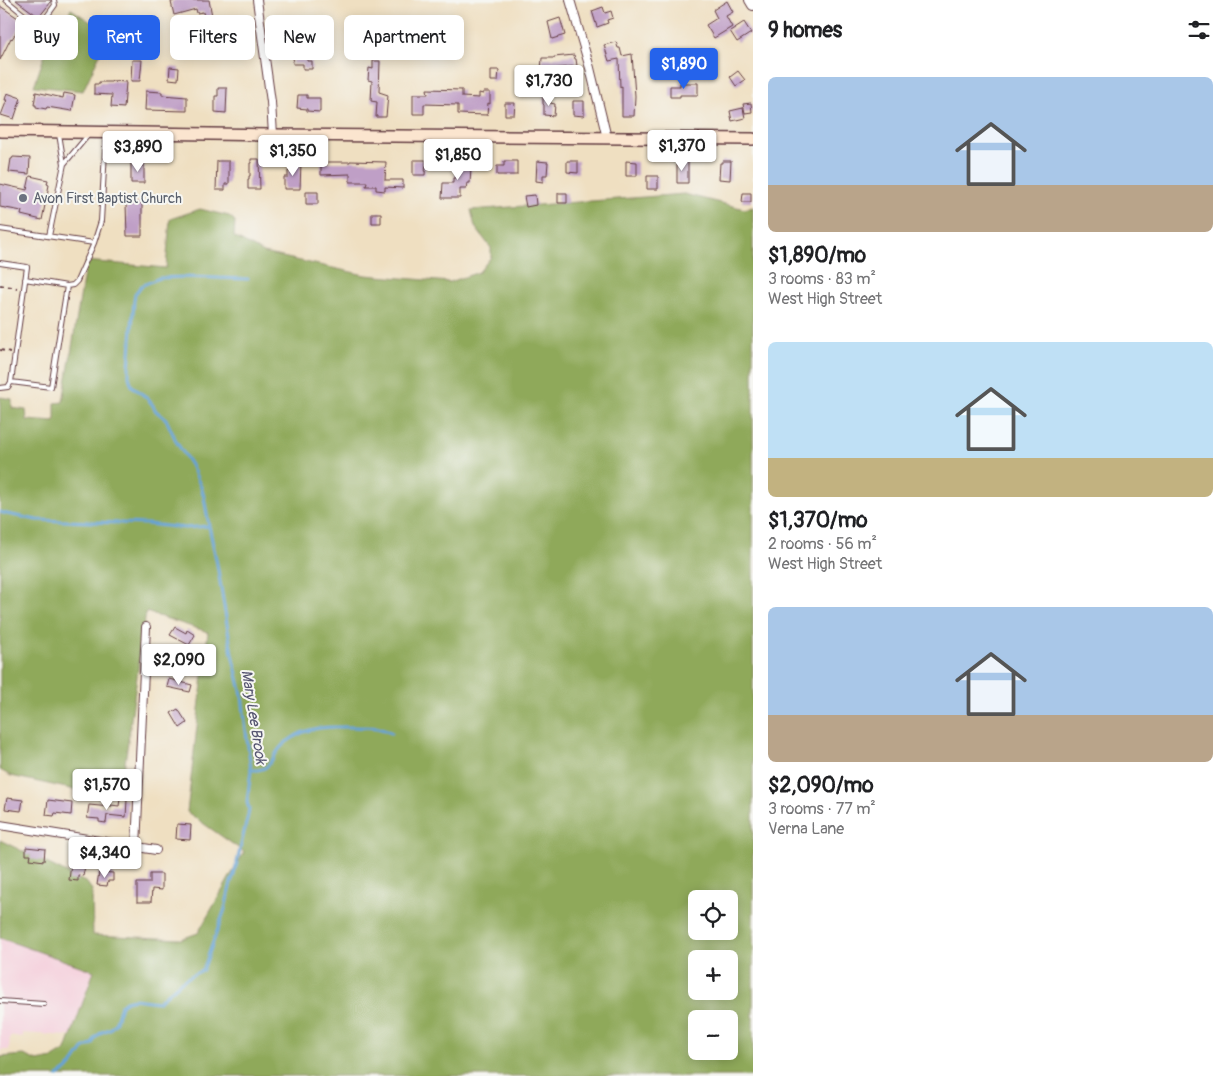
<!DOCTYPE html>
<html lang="en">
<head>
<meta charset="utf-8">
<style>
	body { margin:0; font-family:Pangolin,sans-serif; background:#f2f2f2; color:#202124; height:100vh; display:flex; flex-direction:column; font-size:19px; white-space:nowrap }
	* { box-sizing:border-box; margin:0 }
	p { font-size:16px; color:#757577 }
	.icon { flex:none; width:28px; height:28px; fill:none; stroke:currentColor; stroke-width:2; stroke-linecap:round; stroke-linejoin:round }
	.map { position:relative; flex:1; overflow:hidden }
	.side { display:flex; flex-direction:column; background:#fff; width:475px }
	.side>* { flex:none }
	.guide { position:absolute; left:15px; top:15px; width:475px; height:45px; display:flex; gap:10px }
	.tools { position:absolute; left:688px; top:890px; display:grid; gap:10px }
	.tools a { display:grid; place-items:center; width:50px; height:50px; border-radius:8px; background:#fff; box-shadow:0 2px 12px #0003; font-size:25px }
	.price { position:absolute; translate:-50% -42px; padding:0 11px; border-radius:5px; background:#fff; color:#222; font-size:16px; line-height:32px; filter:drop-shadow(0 1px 2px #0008) }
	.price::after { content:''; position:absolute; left:50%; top:30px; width:15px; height:11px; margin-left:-8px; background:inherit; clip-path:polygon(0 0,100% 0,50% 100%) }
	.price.selected { background:#2563eb; color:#fff }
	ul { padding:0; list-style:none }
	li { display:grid; align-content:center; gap:10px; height:265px; padding:0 15px }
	li span { display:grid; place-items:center; height:155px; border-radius:8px; color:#555 }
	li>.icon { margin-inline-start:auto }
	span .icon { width:90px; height:90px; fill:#fffc; stroke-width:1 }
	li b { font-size:21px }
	h2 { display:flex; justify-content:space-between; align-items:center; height:60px; padding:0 15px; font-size:21px }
	.tag { padding:0 18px; border-radius:8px; background:#fff; box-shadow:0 2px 12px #0003; font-size:18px; line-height:45px }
	.tag.selected { background:#2563eb; color:#fff }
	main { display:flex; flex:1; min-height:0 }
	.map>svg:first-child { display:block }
	.built { fill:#f5cfdc }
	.forest { fill:#8fa95a; stroke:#6c6442; fill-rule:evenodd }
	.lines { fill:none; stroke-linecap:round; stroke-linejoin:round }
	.stream { stroke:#65a3d7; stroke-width:3 }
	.building { fill:#bf9fc6 }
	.service-casing { stroke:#633c42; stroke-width:6 }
	.minor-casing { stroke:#633c42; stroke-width:10 }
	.tertiary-casing { stroke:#633c42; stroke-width:12 }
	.secondary-casing { stroke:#633c42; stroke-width:14 }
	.path { stroke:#633c42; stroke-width:2; stroke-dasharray:4 4; stroke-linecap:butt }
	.service { stroke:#fff; stroke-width:4 }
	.minor { stroke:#fff; stroke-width:8 }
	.tertiary { stroke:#fff; stroke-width:10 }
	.secondary { stroke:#fbe5cf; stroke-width:11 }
	.worship-dot { fill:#6b7280; stroke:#f6f6f2; stroke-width:2 }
	.labels { text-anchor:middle; stroke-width:4; stroke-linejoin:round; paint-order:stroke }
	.worship-label { font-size:14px; fill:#5b616d; stroke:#f6f6f2; text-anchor:start }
	.water-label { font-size:15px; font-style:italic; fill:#555470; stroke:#f6f6f2 }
</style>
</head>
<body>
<main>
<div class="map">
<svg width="753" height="1076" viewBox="0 0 753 1076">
	<rect width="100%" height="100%" fill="#f6f6f2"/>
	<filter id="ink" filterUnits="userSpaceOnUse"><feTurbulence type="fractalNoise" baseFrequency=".02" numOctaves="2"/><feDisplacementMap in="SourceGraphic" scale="10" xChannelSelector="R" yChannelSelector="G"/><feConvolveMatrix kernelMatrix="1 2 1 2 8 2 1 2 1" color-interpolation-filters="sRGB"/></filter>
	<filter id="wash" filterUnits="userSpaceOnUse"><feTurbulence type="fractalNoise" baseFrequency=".0096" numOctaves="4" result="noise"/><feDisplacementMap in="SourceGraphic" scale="20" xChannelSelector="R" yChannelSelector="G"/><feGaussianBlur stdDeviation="1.12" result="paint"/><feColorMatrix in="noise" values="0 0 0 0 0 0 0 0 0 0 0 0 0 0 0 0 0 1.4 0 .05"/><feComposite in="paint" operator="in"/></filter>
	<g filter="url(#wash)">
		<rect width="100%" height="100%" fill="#efdfc1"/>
		<path class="built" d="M0 933 95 966 70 1036 23 1033V1037L10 1036 9 1050H0Z"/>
		<path class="forest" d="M71 9 109 34 83 91 34 86 44 57Z
			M684 194 745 209 753 207V1076H0V1057L24 1055 37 1061 53 1058 66 1050 94 971 0 938V840L87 883 92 890 93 935 181 939 198 933 244 852 187 812 208 632 146 612 124 770 85 792 11 776 0 770V397L12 399V408L26 410 27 420 55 422V403L63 402 86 261 166 268 170 219 200 209 229 216 235 221 234 237 264 253 365 275 450 282 479 272 491 257V248L475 227 471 210ZM696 899H729V931H696ZM696 959H729V991H696ZM696 1019H729V1051H696Z"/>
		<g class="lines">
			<path class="stream" d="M0 512 7 514 37 520 147 524 185 528 209 526
				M251 770C268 771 269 764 277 752 281 746 286 742 291 739 310 725 332 727 354 727 371 728 375 725 391 733
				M58 1076 67 1070 74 1062 83 1049 93 1044 95 1038 102 1032 110 1029 115 1024 121 1005 126 1001 134 999 158 1002 182 981 192 975 203 970 225 909 231 882 234 875 248 815 249 809 247 802 251 770 246 731 242 695 232 654 217 564 209 526 204 497 201 487 191 465 177 443 166 419 156 411 152 404 146 397 132 386 129 377V368L134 300 135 294 141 286 159 278 185 277 248 279"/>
		</g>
		<g id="blocks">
			<path class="building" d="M16 0H50L51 2 39 17Z
				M174 0H209L212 16 204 18 203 12 197 13 196 9 174 15 171 2 174 1Z
				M727 1 733 12 726 16 732 27 714 38 706 25 717 18 713 10Z
				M0 6 18 18 17 19 22 23 12 39 11 38 0 60Z
				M603 7 605 13 611 11 613 18 607 20 608 23 597 27 592 11Z
				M560 18 565 35 552 39 548 22Z
				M744 22 751 33 737 42 730 31Z
				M242 33 244 43 230 46 228 35Z
				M296 39H319L318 47 307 46V61H312V69H303V64H293L294 47H296Z
				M616 42 618 48H620L622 56 632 54 635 96 634 116H622V86L620 87 619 59 609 61 604 45Z
				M574 55 575 59H576L577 66 552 69V71L541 70 542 58H554V57Z
				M132 60H142L140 81H131Z
				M373 61H380L379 92 388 95 386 117H376L377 102 371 101 372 81 368 80 369 68 373 69Z
				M170 67 179 68 178 80 169 79Z
				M491 70H499L498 81H491Z
				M738 71 745 80 736 86 730 77Z
				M112 81 126 82 124 108 111 107 112 95 94 94V84H99V82H111Z
				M680 83H698V95H680V97H670V86H680Z
				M218 88H227L226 113 215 112V96H218Z
				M427 89 462 90V97L479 98V93L483 94V92H490V104L488 103 487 115 458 114V105L424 104V114H413V94H428Z
				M146 91 162 92V95L187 97V111L145 110Z
				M36 92 63 98 64 93 75 95 72 111 47 107 46 109 36 107V105H34Z
				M7 93 21 98 14 119 1 115 7 100H5Z
				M298 95H307V98H320V112L307 111V109L297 108Z
				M543 97 550 98V103L555 104 554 116 544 115V105L543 104Z
				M573 101H584V116L573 115Z
				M505 103H515L514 115H505Z
				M751 103 752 112 745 113 743 104Z
				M743 108 745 118 732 121 730 111Z
				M13 157 30 158 29 174 9 172 11 159H12Z
				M251 159H259L260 189H248V179H249V176H250V163H251Z
				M413 160H426L425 175H413Z
				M217 161H229V184H225V190H216Z
				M350 161 386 162 385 180H403V188L385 187V191L376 190V186H366L367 182H350V174L321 175V162H350Z
				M457 161 469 162V168H471L470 183H467L466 189H460V198H442L443 183H453V178H455L456 171H457Z
				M504 161H517V175H497V166H504Z
				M537 161 548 162 547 175H543V182L536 181Z
				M567 161H578V173L567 172Z
				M626 161 637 162V176H626Z
				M677 161H688V183H677Z
				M722 161H731L730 180 719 179 720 163H722Z
				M290 162H301L300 189H284V177H288V171H290Z
				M131 163H144V183H131Z
				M30 176 48 180 47 184 49 185 42 220 21 215 22 211 0 207V184L27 190Z
				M647 176H658V189H647Z
				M306 192H318V204H306Z
				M558 193H567V203H558Z
				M743 193H751V202H742Z
				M535 195 536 205 526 207 524 196Z
				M142 203V236H127L126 204Z
				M372 213H381V223H372Z
				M175 627 186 633 187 630 195 635 189 645 170 635Z
				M169 679 192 685 190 692 167 687Z
				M178 709 187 723 180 728 171 713Z
				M7 798 23 800 21 811 5 809Z
				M120 799 127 800 126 817 107 815 106 823 99 822V819L87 818 89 805 111 807V805L119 806Z
				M48 800 72 803 71 815 55 813 54 816 46 815Z
				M177 824 191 825 190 840 176 839Z
				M26 847 45 849 44 861 30 859 31 855H26Z
				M71 864 85 866 83 876 78 875V881L69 880Z
				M99 872 113 873V881H108L107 886 97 885Z
				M150 874H162V890L152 889 151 902H137V883H150Z"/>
		</g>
	</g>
	<g filter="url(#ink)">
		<use href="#blocks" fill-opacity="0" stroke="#633c42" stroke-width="1"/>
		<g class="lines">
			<g class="service-casing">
				<path id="service" d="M6 0 38 26H40L55 5 54 0
					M64 164 89 134
					M0 229 94 243
					M49 236 64 164 59 134
					M0 263 27 267 11 382 8 387 0 388
					M67 286 73 285 77 281 94 243 101 221 106 135
					M11 382 51 387 67 286 25 279
					M0 1001 44 1004"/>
			</g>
			<g class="minor-casing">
				<path id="minor" d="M257 0 271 102 273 135
					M570 0 590 68 607 138
					M0 825 156 850
					M136 847 146 627"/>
			</g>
			<g class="tertiary-casing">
				<path id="tertiary" d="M750 0 753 5"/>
			</g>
			<g class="secondary-casing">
				<path id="secondary" d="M0 131 273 135 753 139"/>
			</g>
			<path class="path" d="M0 285 17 288
				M0 350 10 352"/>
			<use href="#service" class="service"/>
			<use href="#minor" class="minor"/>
			<use href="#tertiary" class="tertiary"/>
			<use href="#secondary" class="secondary"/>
		</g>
	</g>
	<circle class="worship-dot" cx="23" cy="198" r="5"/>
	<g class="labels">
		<g class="worship-label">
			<text x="33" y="203">Avon First Baptist Church</text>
		</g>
		<g class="water-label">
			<text transform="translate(254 717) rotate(81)" y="5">Mary Lee Brook</text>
		</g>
	</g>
</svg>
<div class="tools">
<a><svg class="icon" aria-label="locate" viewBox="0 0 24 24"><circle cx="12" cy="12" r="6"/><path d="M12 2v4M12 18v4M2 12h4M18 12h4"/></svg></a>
<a>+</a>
<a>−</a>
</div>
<b class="price selected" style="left:684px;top:90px">$1,890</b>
<b class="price" style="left:549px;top:107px">$1,730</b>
<b class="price" style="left:682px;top:172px">$1,370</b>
<b class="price" style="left:138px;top:173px">$3,890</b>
<b class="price" style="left:293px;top:177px">$1,350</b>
<b class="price" style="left:458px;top:181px">$1,850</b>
<b class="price" style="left:179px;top:686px">$2,090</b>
<b class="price" style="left:107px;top:811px">$1,570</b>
<b class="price" style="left:105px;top:879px">$4,340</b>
<div class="guide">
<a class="tag">Buy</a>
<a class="tag selected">Rent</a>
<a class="tag">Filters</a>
<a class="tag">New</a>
<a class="tag">Apartment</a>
</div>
</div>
<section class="side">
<h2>9 homes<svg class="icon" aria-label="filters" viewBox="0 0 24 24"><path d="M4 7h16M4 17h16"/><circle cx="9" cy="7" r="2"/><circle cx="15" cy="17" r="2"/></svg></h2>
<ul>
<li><span style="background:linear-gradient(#a9c7e8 70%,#b9a48a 0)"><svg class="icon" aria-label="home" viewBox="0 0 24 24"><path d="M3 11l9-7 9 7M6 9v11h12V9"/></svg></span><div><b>$1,890/mo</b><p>3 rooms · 83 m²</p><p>West High Street</p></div></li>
<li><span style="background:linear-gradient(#bfe0f5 75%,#c2b280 0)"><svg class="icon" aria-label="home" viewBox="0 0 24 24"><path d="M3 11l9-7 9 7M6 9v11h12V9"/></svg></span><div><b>$1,370/mo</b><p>2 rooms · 56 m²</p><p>West High Street</p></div></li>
<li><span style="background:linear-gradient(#a9c7e8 70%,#b9a48a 0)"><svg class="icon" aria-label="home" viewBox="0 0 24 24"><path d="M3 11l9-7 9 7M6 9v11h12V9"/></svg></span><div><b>$2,090/mo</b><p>3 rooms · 77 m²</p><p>Verna Lane</p></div></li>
</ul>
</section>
</main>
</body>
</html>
